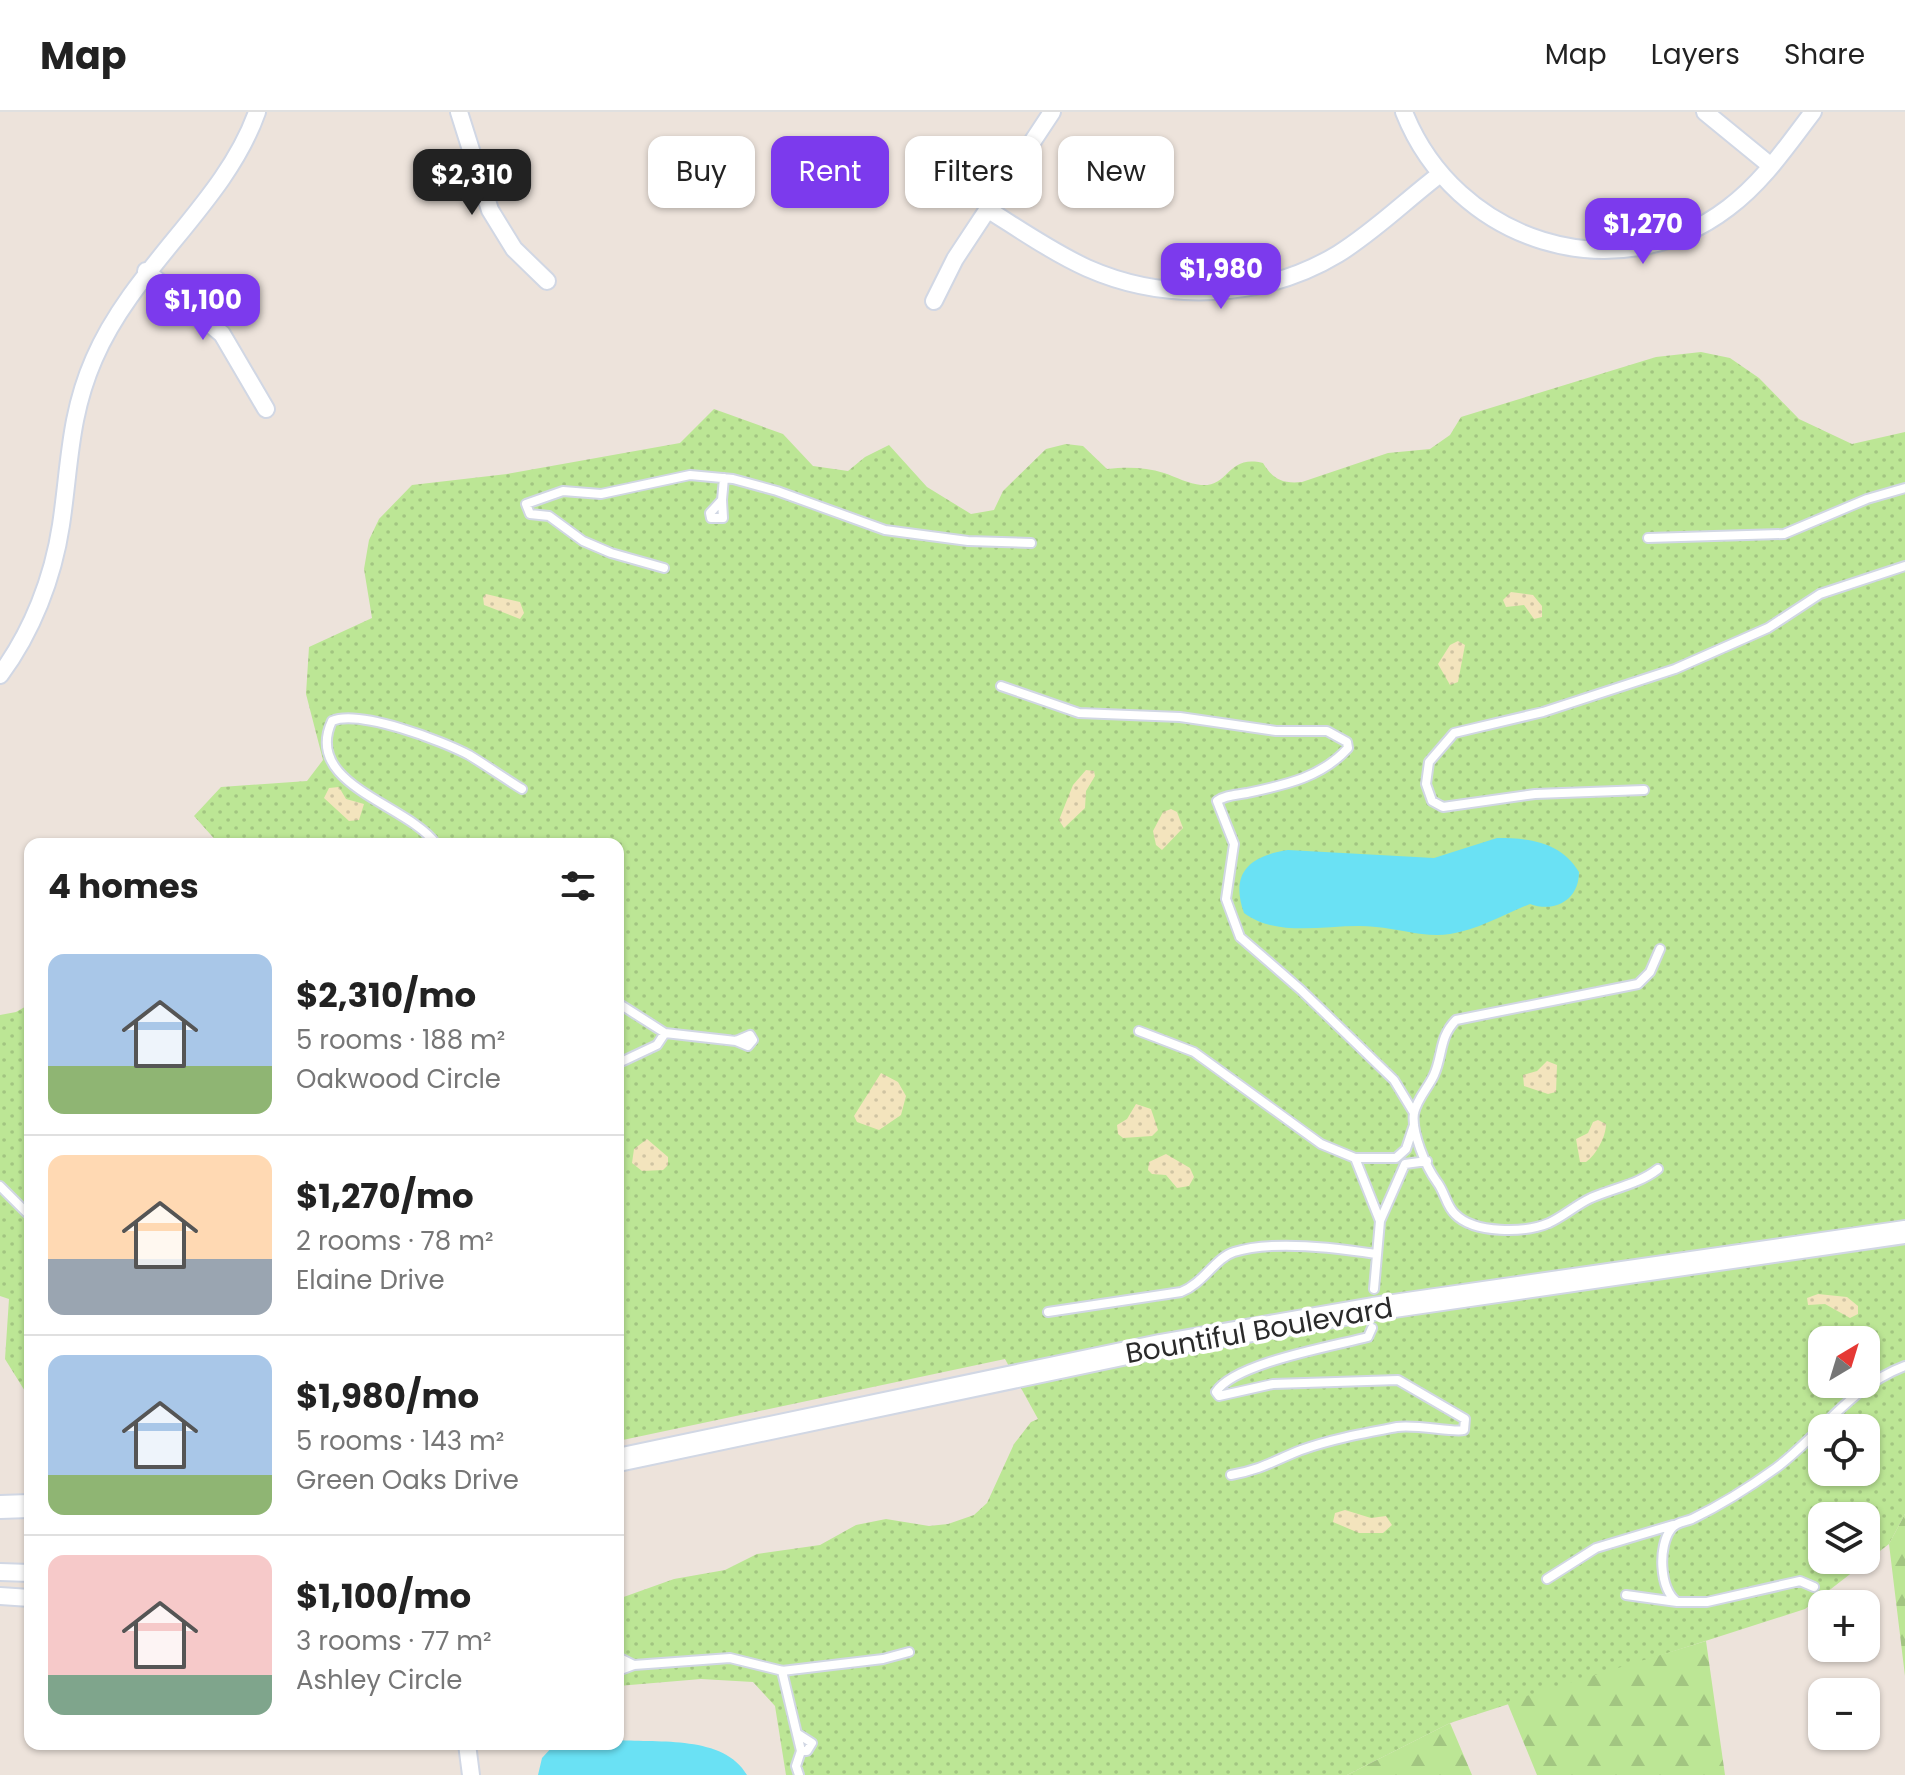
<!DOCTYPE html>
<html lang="en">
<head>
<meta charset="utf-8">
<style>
	body { margin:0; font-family:Poppins,sans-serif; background:#f2f2f2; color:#222; height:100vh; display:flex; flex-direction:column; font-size:30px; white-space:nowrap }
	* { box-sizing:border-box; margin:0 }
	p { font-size:26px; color:#767676 }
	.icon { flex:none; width:44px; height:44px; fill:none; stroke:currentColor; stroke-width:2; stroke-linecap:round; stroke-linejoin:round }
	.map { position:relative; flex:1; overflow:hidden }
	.drawer { position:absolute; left:24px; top:726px; width:600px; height:912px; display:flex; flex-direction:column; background:#fff; border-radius:16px; box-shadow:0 2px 6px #0004 }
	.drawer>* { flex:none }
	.guide { position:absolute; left:648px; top:24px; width:760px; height:72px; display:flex; gap:16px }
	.needle { width:52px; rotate:38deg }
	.tools { position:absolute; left:1808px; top:1214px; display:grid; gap:16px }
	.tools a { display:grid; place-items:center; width:72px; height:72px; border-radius:16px; background:#fff; box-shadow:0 2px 6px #0004; font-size:40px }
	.price { position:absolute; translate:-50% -68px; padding:0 18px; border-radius:16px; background:#7c3aed; color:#fff; font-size:26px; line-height:52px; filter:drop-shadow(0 2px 4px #0008) }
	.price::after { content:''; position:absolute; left:50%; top:48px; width:24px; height:18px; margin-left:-12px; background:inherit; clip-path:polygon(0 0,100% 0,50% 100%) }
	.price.active { background:#222; color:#fff }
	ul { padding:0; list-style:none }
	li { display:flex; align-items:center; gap:24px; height:200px; padding:0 24px }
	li+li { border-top:2px solid #e0e0e0 }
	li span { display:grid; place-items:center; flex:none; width:224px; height:160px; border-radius:16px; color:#555 }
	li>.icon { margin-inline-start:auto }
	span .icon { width:96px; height:96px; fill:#fffc; stroke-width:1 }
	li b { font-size:34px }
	h2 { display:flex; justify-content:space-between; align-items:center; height:96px; padding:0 24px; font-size:34px }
	.chip { padding:0 28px; border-radius:16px; background:#fff; box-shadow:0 2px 6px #0004; font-size:28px; line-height:72px }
	.chip.active { background:#7c3aed; color:#fff }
	header { display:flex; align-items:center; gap:48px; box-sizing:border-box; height:112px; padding:0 40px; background:#fff; border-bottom:2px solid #e0e0e0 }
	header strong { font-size:38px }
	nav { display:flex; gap:44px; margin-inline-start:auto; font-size:28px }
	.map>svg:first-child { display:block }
	.grass { fill:url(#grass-dots); fill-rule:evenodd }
	.forest { fill:url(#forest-firs) }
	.sand { fill:url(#sand-dots) }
	.water { fill:#6ae1f4 }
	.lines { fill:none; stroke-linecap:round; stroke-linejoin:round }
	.service-casing { stroke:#d1d7e4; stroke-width:12 }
	.minor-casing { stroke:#d1d7e4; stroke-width:20 }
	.secondary-casing { stroke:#d1d7e4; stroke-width:26 }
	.service { stroke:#fff; stroke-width:8 }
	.minor { stroke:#fff; stroke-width:16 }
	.secondary { stroke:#fff; stroke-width:22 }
	.labels { text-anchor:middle; stroke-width:8; stroke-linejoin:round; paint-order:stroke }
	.street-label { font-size:28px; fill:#2a2a2a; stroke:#fff }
</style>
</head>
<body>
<header>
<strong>Map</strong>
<nav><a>Map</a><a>Layers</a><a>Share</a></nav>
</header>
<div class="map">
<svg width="1905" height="1663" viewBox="0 0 1905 1663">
	<defs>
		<pattern id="grass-dots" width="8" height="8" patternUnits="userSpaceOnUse" patternTransform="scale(2)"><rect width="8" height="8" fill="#bce695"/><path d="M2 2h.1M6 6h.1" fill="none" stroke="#a2c581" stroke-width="1.8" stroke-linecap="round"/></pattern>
		<pattern id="forest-firs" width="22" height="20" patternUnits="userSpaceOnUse" patternTransform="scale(2)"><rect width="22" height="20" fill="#bce695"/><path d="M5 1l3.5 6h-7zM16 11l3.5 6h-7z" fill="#a2c581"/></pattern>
		<pattern id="sand-dots" width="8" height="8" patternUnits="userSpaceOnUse" patternTransform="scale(2)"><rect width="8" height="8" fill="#f3e4bd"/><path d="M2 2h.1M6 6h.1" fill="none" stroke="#d0c4a3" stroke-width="1.8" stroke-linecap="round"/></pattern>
	</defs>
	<rect width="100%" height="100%" fill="#ede3db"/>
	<path class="grass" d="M1701 240 1730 246 1759 266 1799 307 1852 332 1905 320V1402L1889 1432 1805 1497 1450 1611 1347 1663H786L775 1594 753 1570 701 1567 618 1574V1487L674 1467 725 1458 757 1442 820 1433 856 1413 886 1407 929 1414 948 1412 974 1403 987 1391 1014 1332 1031 1310 1038 1307 1005 1247 618 1329V732H219L194 704 221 675 307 669 323 648 306 582 309 535 372 506 364 457 369 428 379 407 412 373 507 362 680 331 714 297 783 322 813 354 848 359 865 345 889 333 927 375 971 402 994 398 1003 379 1046 337 1066 332 1083 334 1107 357C1127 355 1145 355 1164 361 1176 365 1189 372 1201 373 1230 375 1227 342 1263 351 1273 367 1282 372 1302 370L1388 341 1430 337 1450 323 1461 305 1656 245ZM1822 1228H1866V1272H1822ZM1822 1316H1866V1360H1822ZM1822 1404H1866V1448H1822Z
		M30 892V1298L28 1284 5 1247 9 1187 0 1184V903L16 900Z"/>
	<path class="forest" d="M1905 1402V1564L1889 1432Z
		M1706 1529 1725 1663H1537L1507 1590Z
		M1450 1611 1472 1663H1347Z"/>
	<path class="sand" d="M1511 480 1533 483 1542 494V505L1534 507 1524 493 1506 495 1503 488Z
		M486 482 520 490 524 501 520 507 484 493 483 485Z
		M1458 529 1465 533 1458 570 1450 573 1438 552 1450 533Z
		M1086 658 1094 659 1095 664 1086 679 1085 696 1064 716 1059 708 1073 673Z
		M339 675 346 687 364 692 359 708 349 709 324 686 329 676Z
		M1171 697 1177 700 1183 716 1162 738 1156 733 1153 719 1163 700Z
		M1547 949 1557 953 1556 980 1548 982 1524 974 1523 963 1537 959Z
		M881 961 898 970 906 984 901 1003 879 1018 857 1010 854 1004Z
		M1136 992 1151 997 1158 1018 1152 1024 1123 1026 1118 1022 1117 1013 1127 1007Z
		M1598 1008 1606 1012C1606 1025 1596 1043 1586 1050H1580L1576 1027 1588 1021 1593 1010Z
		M647 1027 668 1045V1053L663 1058 642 1059 632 1051 634 1037Z
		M1166 1042 1190 1056 1194 1065 1189 1074 1177 1076 1166 1063 1152 1062 1148 1058 1149 1050Z
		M1818 1182 1847 1185 1858 1194V1202L1850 1206 1825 1192 1808 1193 1807 1186Z
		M1345 1398 1371 1406 1386 1404 1392 1413 1383 1421H1359L1333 1410 1335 1401Z"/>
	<path class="water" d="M1497 726C1530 726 1561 730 1579 760 1579 788 1555 801 1530 792 1504 802 1478 818 1450 822 1426 826 1400 817 1376 815 1335 810 1280 828 1244 801 1230 761 1249 744 1288 738L1434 746Z
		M618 1628C659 1631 724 1623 747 1663H538L542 1646 554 1633 618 1632Z"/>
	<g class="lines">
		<g class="service-casing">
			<path id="service" d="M722 388 723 406H711L710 401 722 388 724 366
				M1648 426 1784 422 1867 387 1905 376
				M664 456 611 441 583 429 549 404 530 402 526 392 563 379 601 382 690 363 733 367 777 379 885 418 968 429 1031 431
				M1001 574 1079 601 1180 605 1276 619H1327L1347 630 1348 636C1321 666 1284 673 1247 681 1236 683 1225 683 1217 689L1234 732 1226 787 1240 825 1301 878 1394 968 1414 1001
				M1644 678 1535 682 1443 695 1432 689 1426 672 1429 650 1454 621 1543 600 1675 557 1768 516 1820 482 1905 454
				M436 732C408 692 302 673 332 609 359 597 443 629 469 643 487 654 504 666 522 677
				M618 891 665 921
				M1139 919 1194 940 1321 1032 1355 1046
				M621 950 657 933 665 921 736 929 750 923 753 928 748 934 736 929
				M1414 1013 1406 1037 1396 1046H1355L1380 1109 1405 1052 1427 1049
				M1658 1057C1639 1072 1614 1076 1591 1086 1576 1093 1564 1104 1549 1111 1525 1121 1474 1122 1455 1102 1446 1094 1445 1080 1437 1070 1426 1055 1411 1020 1414 1001 1417 987 1428 976 1434 963 1443 943 1439 925 1456 908L1638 872 1650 860 1660 837
				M0 1074 30 1104
				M1374 1177 1380 1109
				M1048 1200 1181 1180C1204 1171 1215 1146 1234 1140 1272 1128 1338 1136 1376 1142
				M1231 1363C1263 1357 1273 1349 1301 1338 1331 1327 1365 1321 1397 1315 1417 1312 1454 1321 1464 1318L1465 1307 1398 1268 1273 1272 1219 1284 1216 1280C1234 1251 1334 1234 1368 1225L1372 1216
				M1547 1467 1596 1436 1673 1413
				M1626 1483 1677 1490C1659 1476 1658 1434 1671 1417 1676 1410 1685 1410 1692 1407 1721 1393 1751 1374 1776 1356 1821 1322 1851 1274 1905 1254
				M1677 1490H1707L1800 1469 1814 1475
				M618 1545 634 1553
				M618 1559 634 1553 730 1546 783 1559
				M798 1622 812 1631 807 1639H801L782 1559 883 1547 909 1540
				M799 1663 796 1654 801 1639"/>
		</g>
		<g class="minor-casing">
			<path id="minor" d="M459 0 490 98 514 137 547 169
				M1404 0C1455 129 1615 182 1728 96 1763 70 1787 34 1813 0
				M1705 0 1771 54
				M987 97C1019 117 1052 140 1087 156 1166 191 1264 187 1338 142 1375 119 1405 89 1439 63
				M146 159 222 222 266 297
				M934 189 955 147 1052 0
				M0 563C32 520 53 466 61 413 70 353 69 304 94 247 134 154 225 91 257 0
				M0 1460 30 1461
				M0 1484 30 1486
				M467 1632 471 1663"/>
		</g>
		<g class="secondary-casing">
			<path id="secondary" d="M618 1348 1160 1234 1373 1197 1905 1120
				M0 1395 30 1394"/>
		</g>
		<use href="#service" class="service"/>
		<use href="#minor" class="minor"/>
		<use href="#secondary" class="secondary"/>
	</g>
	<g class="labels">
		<g class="street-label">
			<text transform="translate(1259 1218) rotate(-10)" y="10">Bountiful Boulevard</text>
		</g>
	</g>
</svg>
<div class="tools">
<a><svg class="needle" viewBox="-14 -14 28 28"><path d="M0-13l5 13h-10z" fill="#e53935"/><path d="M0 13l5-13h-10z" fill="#767676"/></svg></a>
<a><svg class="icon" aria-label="locate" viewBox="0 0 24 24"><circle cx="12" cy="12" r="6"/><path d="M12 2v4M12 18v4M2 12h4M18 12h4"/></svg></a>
<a><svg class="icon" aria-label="layers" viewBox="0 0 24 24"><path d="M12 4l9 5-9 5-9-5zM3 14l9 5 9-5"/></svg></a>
<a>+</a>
<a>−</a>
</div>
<b class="price active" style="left:472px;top:105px">$2,310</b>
<b class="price" style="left:1643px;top:154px">$1,270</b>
<b class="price" style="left:1221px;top:199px">$1,980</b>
<b class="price" style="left:203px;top:230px">$1,100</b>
<div class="guide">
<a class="chip">Buy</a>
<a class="chip active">Rent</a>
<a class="chip">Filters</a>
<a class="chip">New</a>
</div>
<section class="drawer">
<h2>4 homes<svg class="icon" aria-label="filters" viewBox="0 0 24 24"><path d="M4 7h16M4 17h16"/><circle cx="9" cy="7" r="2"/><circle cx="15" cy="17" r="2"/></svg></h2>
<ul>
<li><span style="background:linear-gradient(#a9c7e8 70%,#8fb573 0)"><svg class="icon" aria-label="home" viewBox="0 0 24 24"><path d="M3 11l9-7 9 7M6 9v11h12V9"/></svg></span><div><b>$2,310/mo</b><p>5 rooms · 188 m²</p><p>Oakwood Circle</p></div></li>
<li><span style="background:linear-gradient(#ffd9b3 65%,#9aa5b1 0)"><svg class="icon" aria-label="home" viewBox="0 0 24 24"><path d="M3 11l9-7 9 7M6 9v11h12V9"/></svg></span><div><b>$1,270/mo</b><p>2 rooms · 78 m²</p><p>Elaine Drive</p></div></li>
<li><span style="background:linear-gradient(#a9c7e8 75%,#8fb573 0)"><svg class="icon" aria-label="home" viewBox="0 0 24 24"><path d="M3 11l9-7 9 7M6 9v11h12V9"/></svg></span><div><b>$1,980/mo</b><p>5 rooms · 143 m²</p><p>Green Oaks Drive</p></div></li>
<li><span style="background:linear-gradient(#f6c9c9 75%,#7fa58c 0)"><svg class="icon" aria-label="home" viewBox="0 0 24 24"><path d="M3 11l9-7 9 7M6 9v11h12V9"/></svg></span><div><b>$1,100/mo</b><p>3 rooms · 77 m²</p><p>Ashley Circle</p></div></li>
</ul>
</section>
</div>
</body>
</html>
